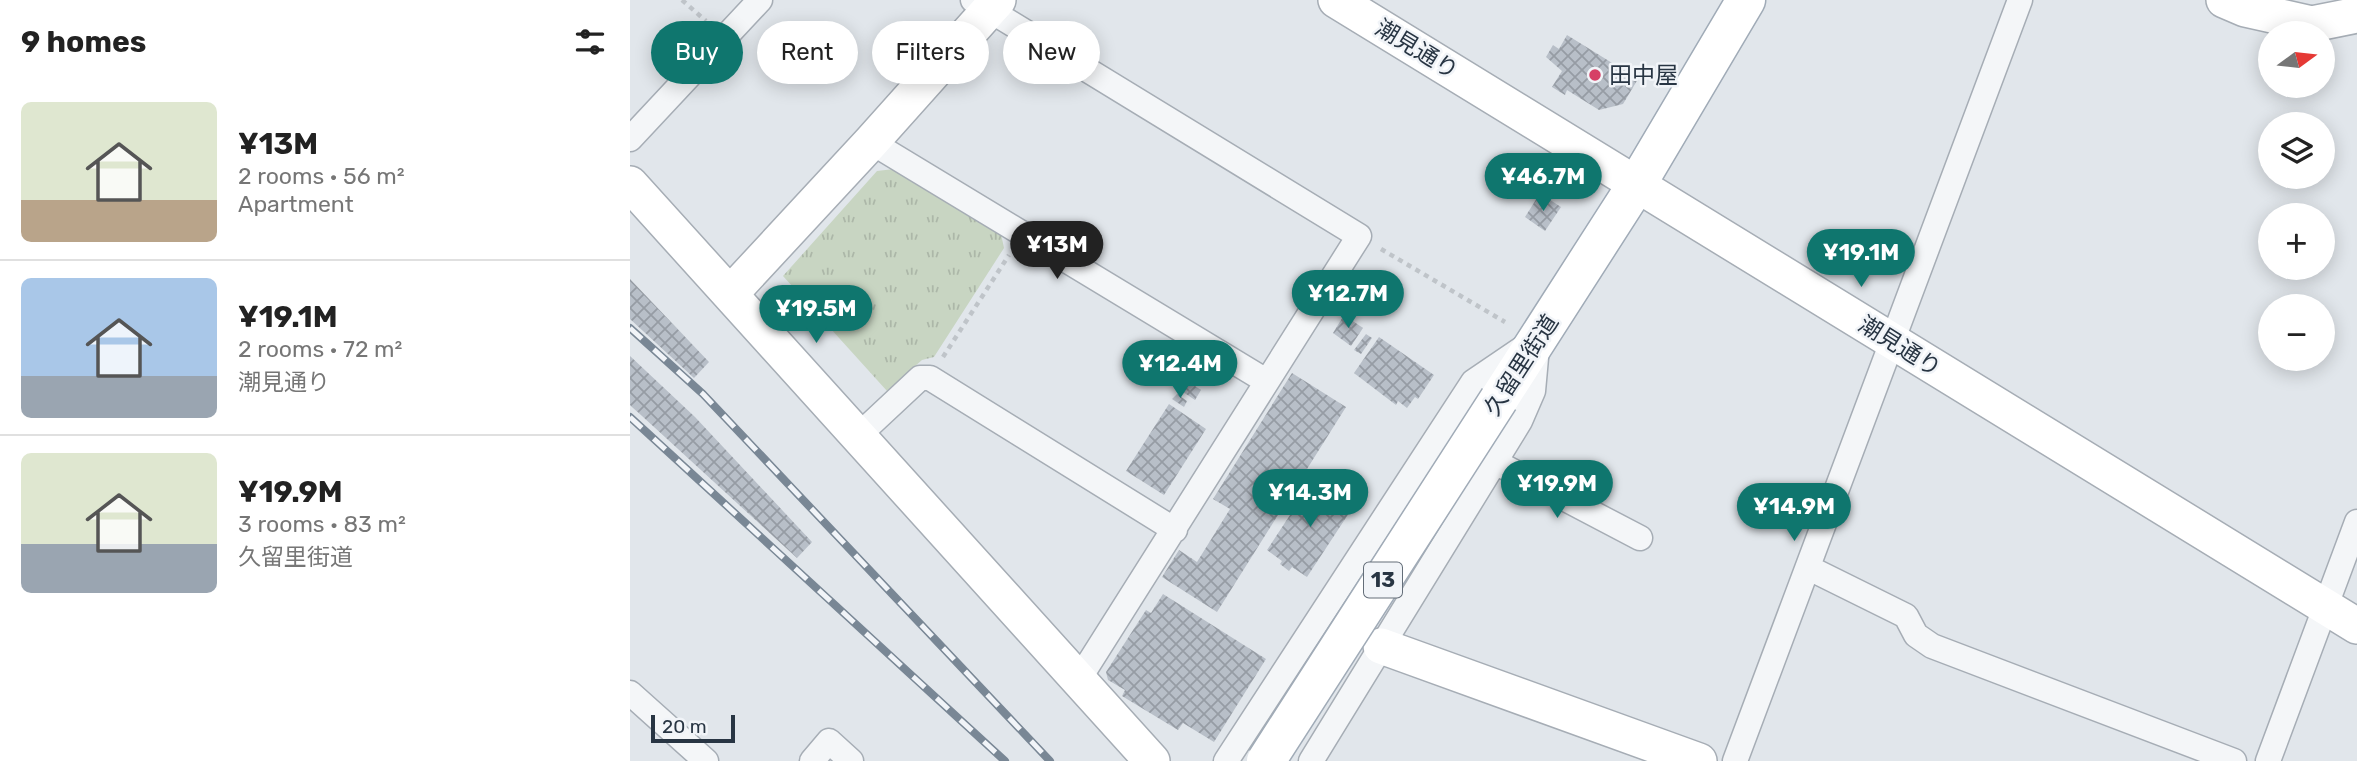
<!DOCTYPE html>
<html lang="en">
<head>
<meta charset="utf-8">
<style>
	body { margin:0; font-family:Rubik,"Noto Sans JP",sans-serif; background:#f2f2f2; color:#222; height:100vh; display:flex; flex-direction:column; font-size:26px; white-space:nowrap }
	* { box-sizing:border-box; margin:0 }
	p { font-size:23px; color:#767676 }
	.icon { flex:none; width:38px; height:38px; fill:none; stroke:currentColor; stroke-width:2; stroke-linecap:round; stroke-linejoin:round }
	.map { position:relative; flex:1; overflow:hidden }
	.panel { display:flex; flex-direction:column; background:#fff; width:630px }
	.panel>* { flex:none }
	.banner { position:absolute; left:21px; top:21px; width:665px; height:63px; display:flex; gap:14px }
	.needle { width:46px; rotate:75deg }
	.controls { position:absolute; left:1628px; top:21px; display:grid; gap:14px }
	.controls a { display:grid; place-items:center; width:77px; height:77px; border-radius:50%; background:#fff; box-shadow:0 4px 18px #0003; font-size:35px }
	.scale { position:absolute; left:21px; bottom:18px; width:84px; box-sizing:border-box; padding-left:7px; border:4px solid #283543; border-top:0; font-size:19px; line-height:24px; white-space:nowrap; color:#283543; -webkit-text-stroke:5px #f1f4f8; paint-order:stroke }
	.price { position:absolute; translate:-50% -60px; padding:0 16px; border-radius:24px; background:#0f766e; color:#fff; font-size:23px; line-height:46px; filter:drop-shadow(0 2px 4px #0008) }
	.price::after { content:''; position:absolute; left:50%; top:42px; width:21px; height:16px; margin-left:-10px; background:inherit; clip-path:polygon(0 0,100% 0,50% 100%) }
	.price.on { background:#222; color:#fff }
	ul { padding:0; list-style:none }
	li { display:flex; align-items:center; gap:21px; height:175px; padding:0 21px }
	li+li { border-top:2px solid #e0e0e0 }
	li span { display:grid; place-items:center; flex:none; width:196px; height:140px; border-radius:10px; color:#555 }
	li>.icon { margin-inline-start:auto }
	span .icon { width:84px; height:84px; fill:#fffc; stroke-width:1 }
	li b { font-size:30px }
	h2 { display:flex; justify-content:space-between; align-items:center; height:84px; padding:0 21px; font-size:30px }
	.pill { padding:0 24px; border-radius:32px; background:#fff; box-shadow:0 4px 18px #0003; font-size:24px; line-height:63px }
	.pill.on { background:#0f766e; color:#fff }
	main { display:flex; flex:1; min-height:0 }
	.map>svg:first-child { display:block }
	.grass { fill:url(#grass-tufts) }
	.building { fill:url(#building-cross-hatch) }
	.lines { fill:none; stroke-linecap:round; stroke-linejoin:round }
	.street-casing { stroke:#a6adb5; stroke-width:27 }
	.secondary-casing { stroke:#a6adb5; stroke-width:38 }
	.primary-casing { stroke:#a0abb7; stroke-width:41 }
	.path { stroke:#bfc4c9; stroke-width:4.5; stroke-dasharray:5 5; stroke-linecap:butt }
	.street { stroke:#f4f6f8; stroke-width:24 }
	.secondary { stroke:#fff; stroke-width:35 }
	.primary { stroke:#fff; stroke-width:38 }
	.rail-casing { stroke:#798795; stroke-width:8 }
	.rail { stroke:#f1f4f8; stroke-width:5; stroke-dasharray:16; stroke-linecap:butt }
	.primary-bridge-casing { stroke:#a0abb7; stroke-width:41; stroke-linecap:butt }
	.primary-bridge { stroke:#fff; stroke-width:38 }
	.poi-dot { fill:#d63f66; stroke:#f1f4f8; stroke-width:2.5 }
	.labels { text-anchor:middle; stroke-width:5; stroke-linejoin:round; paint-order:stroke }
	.shield { fill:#f1f4f8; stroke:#646e79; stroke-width:2 }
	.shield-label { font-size:21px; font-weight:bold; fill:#283543 }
	.street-label { font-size:23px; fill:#283543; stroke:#f1f4f8 }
	.poi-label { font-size:23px; fill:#283543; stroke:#f1f4f8; text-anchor:start }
</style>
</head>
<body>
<main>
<section class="panel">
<h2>9 homes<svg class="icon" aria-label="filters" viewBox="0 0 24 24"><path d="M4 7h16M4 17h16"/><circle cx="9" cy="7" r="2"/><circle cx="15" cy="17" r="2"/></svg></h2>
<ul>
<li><span style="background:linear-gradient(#dfe7d0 70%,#b9a48a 0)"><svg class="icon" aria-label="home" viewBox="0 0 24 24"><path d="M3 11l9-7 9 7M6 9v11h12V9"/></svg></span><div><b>¥13M</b><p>2 rooms · 56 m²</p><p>Apartment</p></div></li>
<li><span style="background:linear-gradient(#a9c7e8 70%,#9aa5b1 0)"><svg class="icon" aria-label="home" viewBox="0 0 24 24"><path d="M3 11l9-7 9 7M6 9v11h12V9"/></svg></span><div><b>¥19.1M</b><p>2 rooms · 72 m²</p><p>潮見通り</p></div></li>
<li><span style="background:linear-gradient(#dfe7d0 65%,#9aa5b1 0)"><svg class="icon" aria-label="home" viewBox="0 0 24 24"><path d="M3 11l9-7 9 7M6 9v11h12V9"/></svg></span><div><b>¥19.9M</b><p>3 rooms · 83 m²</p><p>久留里街道</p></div></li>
</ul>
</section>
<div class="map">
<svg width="1727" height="761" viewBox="0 0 1727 761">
	<defs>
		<pattern id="grass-tufts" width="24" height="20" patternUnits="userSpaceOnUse" patternTransform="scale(1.75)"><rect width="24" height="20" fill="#c8d5c2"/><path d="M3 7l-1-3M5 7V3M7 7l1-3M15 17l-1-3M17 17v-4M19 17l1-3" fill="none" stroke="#acb7a8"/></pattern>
		<pattern id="building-cross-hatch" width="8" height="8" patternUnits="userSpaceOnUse" patternTransform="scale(1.75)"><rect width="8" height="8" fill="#b8bfc8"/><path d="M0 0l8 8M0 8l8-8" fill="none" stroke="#969ca4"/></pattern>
	</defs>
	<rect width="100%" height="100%" fill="#e1e6eb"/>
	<path class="grass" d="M264 169 371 234 374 248 304 357 292 360 257 391 153 276 247 171Z"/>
	<path class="building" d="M937 35 1008 79 993 104 969 110 937 90 935 95 922 87 932 71 916 57 923 45 929 49Z
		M914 196 931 207 915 231 895 217 907 198 911 200Z
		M0 279 79 362 64 378 0 319Z
		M714 315 733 328 721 346 703 333Z
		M736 334 742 338 731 354 724 350Z
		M749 337 804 375 788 399 785 397 777 408 768 401 766 405 724 373Z
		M0 356 65 417 182 542 167 558 0 405Z
		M662 373 716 407 587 612 532 577 549 550 567 562 600 509 583 499Z
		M559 382 571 390 565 400 553 392Z
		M547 394 557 401 554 407 542 399Z
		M539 404 576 429 534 495 496 471Z
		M683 480 723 507 677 577 662 567 659 571 650 564 652 561 637 550Z
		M533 594 636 659 584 742 553 723 548 730 492 696 495 690 478 680 476 672 516 610 521 613Z"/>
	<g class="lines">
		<g class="street-casing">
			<path id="street" d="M343 0 729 236 449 679
				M0 139 130 0
				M241 142 636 381
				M229 435 290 378H300L545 530
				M865 462 1010 538
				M1179 568 1276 616 1286 635 1302 646 1604 761
				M0 693 76 761
				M182 761 199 741 221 761
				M596 761 843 382 896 346
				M681 761 890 421 903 391 907 347
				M1105 761 1390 0
				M1638 761 1727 522"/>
		</g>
		<g class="secondary-casing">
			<path id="secondary" d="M706 0 1727 626
				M1594 0 1615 9 1682 24 1727 15
				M0 184 522 761
				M101 293 241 142 368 0
				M751 646 1069 761"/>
		</g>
		<g class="primary-casing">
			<path id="primary" d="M869 399 1007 184 1116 0"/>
		</g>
		<path class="path" d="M52 0 76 21
			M751 249 875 322
			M313 357 379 255"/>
		<use href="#street" class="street"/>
		<use href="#secondary" class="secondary"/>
		<use href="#primary" class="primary"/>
		<g class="rail-casing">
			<path id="rail" d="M0 328 73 394 420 761
				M0 417 375 761"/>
		</g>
		<use href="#rail" class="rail"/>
		<g class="primary-bridge-casing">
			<path id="primary-bridge" d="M636 761 869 399"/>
		</g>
		<use href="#primary-bridge" class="primary-bridge"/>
	</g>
	<circle class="poi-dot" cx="965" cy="75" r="7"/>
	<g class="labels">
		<rect class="shield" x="734" y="562.5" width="38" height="35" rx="5"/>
		<g class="shield-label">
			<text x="753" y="587">13</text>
		</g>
		<g class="street-label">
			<text transform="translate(787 49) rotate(31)" y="8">潮見通り</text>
			<text transform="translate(1270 346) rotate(32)" y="8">潮見通り</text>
			<text transform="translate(891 365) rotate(-57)" y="8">久留里街道</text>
		</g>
		<g class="poi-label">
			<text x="979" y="83">田中屋</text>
		</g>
	</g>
</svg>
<div class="controls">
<a><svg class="needle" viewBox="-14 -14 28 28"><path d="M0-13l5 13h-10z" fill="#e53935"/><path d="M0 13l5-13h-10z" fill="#767676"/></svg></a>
<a><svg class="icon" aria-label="layers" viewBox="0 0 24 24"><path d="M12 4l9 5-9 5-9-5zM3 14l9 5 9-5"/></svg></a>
<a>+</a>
<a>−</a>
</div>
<div class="scale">20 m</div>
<b class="price" style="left:913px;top:213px">¥46.7M</b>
<b class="price on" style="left:427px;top:281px">¥13M</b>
<b class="price" style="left:1231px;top:289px">¥19.1M</b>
<b class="price" style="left:718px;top:330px">¥12.7M</b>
<b class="price" style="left:186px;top:345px">¥19.5M</b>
<b class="price" style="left:550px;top:400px">¥12.4M</b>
<b class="price" style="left:927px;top:520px">¥19.9M</b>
<b class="price" style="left:680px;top:529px">¥14.3M</b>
<b class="price" style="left:1164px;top:543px">¥14.9M</b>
<div class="banner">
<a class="pill on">Buy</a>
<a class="pill">Rent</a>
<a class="pill">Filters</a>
<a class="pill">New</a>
</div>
</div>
</main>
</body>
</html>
